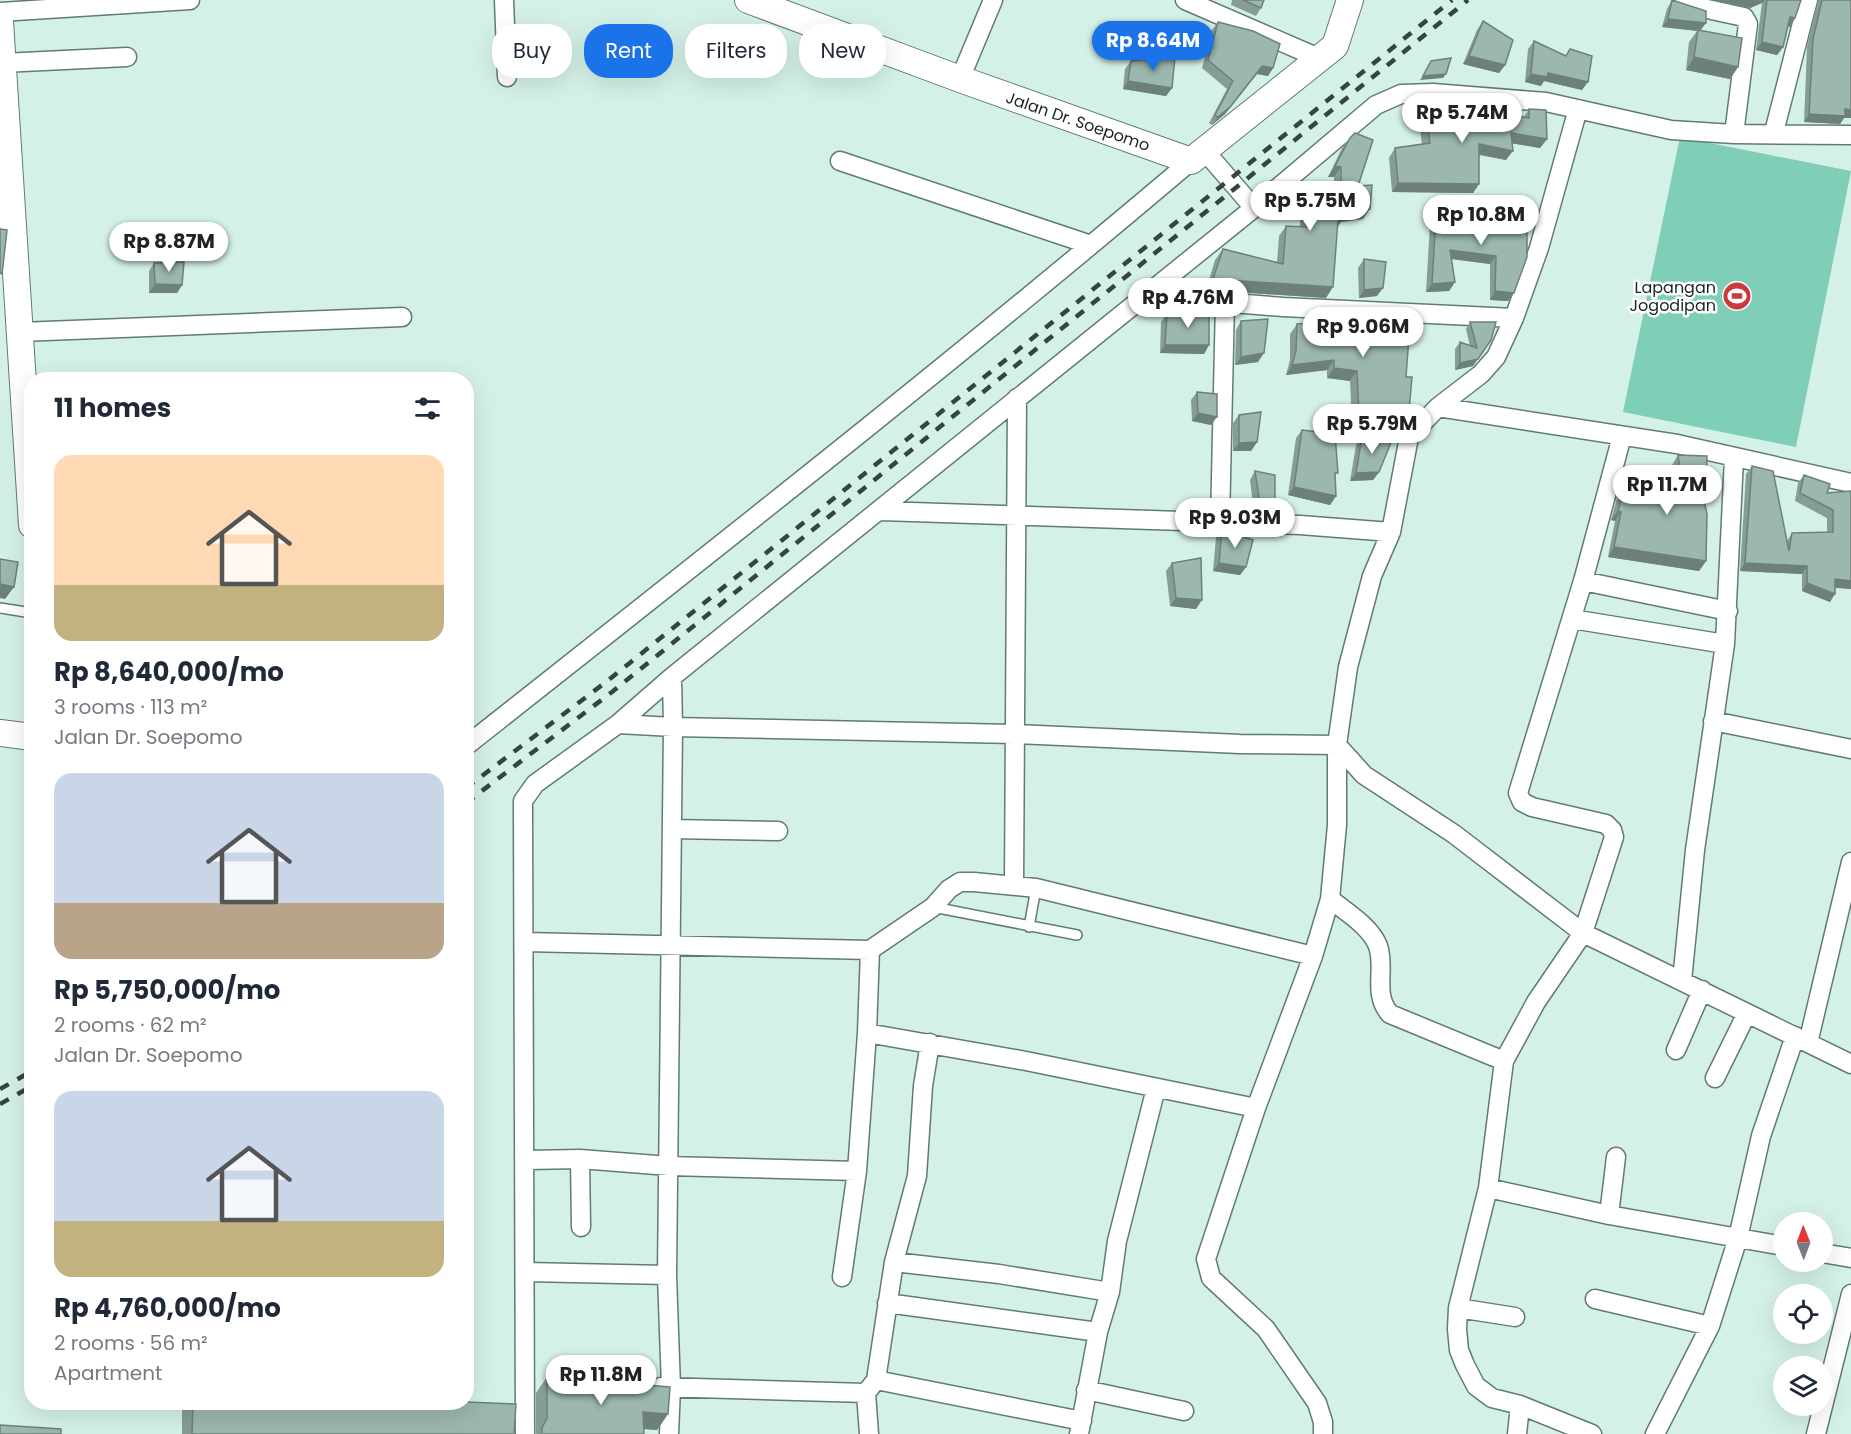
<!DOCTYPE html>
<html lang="en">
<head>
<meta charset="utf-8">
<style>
	body { margin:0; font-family:Poppins,sans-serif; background:#f6f6f7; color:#1f2937; height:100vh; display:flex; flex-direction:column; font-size:22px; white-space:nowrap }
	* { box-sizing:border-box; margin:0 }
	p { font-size:20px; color:#747a83 }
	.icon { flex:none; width:33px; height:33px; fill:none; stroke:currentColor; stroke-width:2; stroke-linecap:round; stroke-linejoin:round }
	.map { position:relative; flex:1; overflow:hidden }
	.sheet { position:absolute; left:24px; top:372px; width:450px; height:1038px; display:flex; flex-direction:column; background:#fff; border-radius:24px; box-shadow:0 6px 24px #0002 }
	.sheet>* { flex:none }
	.top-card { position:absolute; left:492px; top:24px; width:570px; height:54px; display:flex; gap:12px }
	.needle { width:39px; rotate:359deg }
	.fabs { position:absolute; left:1773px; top:1212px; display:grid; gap:12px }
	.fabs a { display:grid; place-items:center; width:60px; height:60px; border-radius:50%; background:#fff; box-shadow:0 6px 24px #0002; font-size:30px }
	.price { position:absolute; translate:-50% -51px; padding:0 14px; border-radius:21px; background:#fff; color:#222; font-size:20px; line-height:39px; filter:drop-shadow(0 2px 3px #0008) }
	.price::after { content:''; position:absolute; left:50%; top:36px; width:18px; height:14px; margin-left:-9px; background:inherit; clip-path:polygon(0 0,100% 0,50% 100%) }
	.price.selected { background:#1a73e8; color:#fff }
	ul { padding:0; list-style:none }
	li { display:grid; align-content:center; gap:12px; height:318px; padding:0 30px }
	li span { display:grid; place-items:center; height:186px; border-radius:18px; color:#555 }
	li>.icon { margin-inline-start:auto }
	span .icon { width:108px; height:108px; fill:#fffc; stroke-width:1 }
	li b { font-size:26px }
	h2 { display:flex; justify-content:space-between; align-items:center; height:72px; padding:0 30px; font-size:26px }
	.tag { padding:0 21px; border-radius:24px; background:#fff; box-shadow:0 6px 24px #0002; font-size:21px; line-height:54px }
	.tag.selected { background:#1a73e8; color:#fff }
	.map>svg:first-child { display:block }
	.green { fill:#7eceb8 }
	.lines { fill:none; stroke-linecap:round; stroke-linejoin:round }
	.lane-casing { stroke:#617b73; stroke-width:12 }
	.street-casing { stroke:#617b73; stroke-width:21 }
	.secondary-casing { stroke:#617b73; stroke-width:28 }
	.lane { stroke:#fff; stroke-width:9 }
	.street { stroke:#fff; stroke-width:18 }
	.secondary { stroke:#fff; stroke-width:26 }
	.rail { stroke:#364440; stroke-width:4.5; stroke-dasharray:10 10; stroke-linecap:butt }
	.wall { fill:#869d96 }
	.shaded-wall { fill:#6d807a }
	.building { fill:#9cb7af; stroke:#6d807a; stroke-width:1.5 }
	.labels { text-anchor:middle; stroke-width:5; stroke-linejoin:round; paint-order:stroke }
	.street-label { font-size:16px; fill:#192421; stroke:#fff }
	.poi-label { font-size:16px; fill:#192421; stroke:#fff; text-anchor:end }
</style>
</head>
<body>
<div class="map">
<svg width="1851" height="1434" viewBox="0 0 1851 1434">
	<rect width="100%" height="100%" fill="#d4f1e8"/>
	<path class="green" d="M1680 137 1851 171 1796 447 1623 412Z"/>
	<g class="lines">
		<g class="lane-casing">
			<path id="lane" d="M0 608 32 613
				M933 907 1077 935
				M1029 927 1036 888"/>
		</g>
		<g class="street-casing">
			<path id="street" d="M504 0 507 77
				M1185 0 1321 59
				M1684 4 1744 17 1748 24 1734 134
				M0 12 190 0
				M2 63 127 57
				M960 79 993 0
				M1774 132 1808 0
				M1204 150 1254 208
				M840 161 1091 245
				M1144 296 1283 307 1514 318
				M20 332 402 317
				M1438 407 1677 444 1851 483
				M881 511 1300 525 1391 532
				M1220 522 1225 302
				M1583 581 1728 611
				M1572 619 1725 644
				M1713 721 1851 749
				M618 724 673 727 672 677
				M466 746C710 553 954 362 1191 161
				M672 829 778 831
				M1014 883 1017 398
				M1330 899C1346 912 1370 926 1378 946 1386 969 1372 994 1390 1014L1504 1061
				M525 942 870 950 933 907 949 889 960 882H974L1036 888 1313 956
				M870 950 867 1033 1026 1061 1256 1108
				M1682 981 1695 850 1725 644 1734 458
				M1808 1043 1851 862
				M1676 1050 1702 990
				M1715 1078 1747 1013
				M580 1159 581 1227
				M526 1160 580 1159 669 1166 857 1171
				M1488 1188 1609 1215 1784 1246
				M1609 1215 1616 1157
				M1822 1253 1851 1258
				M894 1262 999 1274 1110 1292
				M526 1272 667 1275
				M842 1277 857 1171 867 1033
				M1595 1299 1710 1326
				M887 1303 1098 1332
				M1458 1308 1515 1317
				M876 1380 1082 1421
				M661 1387 866 1393
				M1086 1390 1184 1411
				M525 1434 523 812V801L535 784 618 724 672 677 1254 208 1376 105 1401 94 1433 93 1546 102 1671 130 1734 134 1851 135
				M669 1434 671 1388 667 1275 673 727 1014 734 1240 744 1337 745 1364 775 1454 834 1583 933 1851 1064
				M869 1434 866 1393 876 1380 894 1262 917 1176 923 1086 930 1043
				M1079 1434 1098 1332 1110 1292 1117 1241 1156 1088
				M1323 1434V1422L1317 1403 1266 1329 1211 1278 1206 1259 1256 1108 1313 956 1330 899 1337 825V745L1348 667 1372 576 1391 532 1409 437 1438 407 1481 374 1496 357 1514 318 1539 248 1578 109
				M1517 1434 1520 1405
				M1592 1434 1520 1405 1492 1398 1476 1386 1465 1365 1459 1350 1457 1329 1458 1308 1488 1188 1504 1061 1536 1002 1583 933 1614 837 1612 830 1606 824 1532 807 1522 802 1518 793 1583 581 1622 436
				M1655 1434 1710 1326 1738 1238 1761 1136 1795 1036
				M1816 1434 1851 1294"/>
		</g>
		<g class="secondary-casing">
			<path id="secondary" d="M748 0 960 79 1191 161 1335 46 1350 0
				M0 21 32 525
				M0 733 32 737"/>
		</g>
		<use href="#lane" class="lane"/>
		<use href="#street" class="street"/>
		<use href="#secondary" class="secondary"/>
		<path class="rail" d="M466 788 606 682 1452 0
			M466 803 612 692 1468 0
			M0 1089 32 1071
			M0 1104 32 1086"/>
	</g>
	<path class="wall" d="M1232 0H1264L1261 8 1256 16 1231 5Z
		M1672 0 1700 30 1738 67 1730 79 1686 70 1689 42 1697 31 1662 27 1667 9Z
		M1712 0H1801L1795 18 1790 27 1788 26 1783 47 1777 55 1756 50 1762 3 1750 8Z
		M1818 0H1851L1844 118 1840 124 1804 122 1807 47Z
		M1483 21 1505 65 1499 73 1463 64 1477 30Z
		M1218 22 1273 68 1268 76 1257 74 1225 114 1212 125 1209 123 1227 89 1202 68 1212 30Z
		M1534 41 1566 56 1570 49 1582 90 1544 81 1541 86 1525 82 1528 49Z
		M1131 61 1172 88 1166 96 1123 89 1125 69Z
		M1425 106 1472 113 1475 108 1524 117 1529 109 1547 139 1540 148 1512 143 1506 160 1479 155V184L1473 193 1392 192 1389 158 1395 148 1422 144 1418 115Z
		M1350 138 1363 219 1341 222 1338 226 1326 298 1206 290 1215 260 1223 249 1277 262 1279 236 1286 226H1300L1301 205 1308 195 1334 192V177H1328L1342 148Z
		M1436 216 1498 220 1514 293 1508 301 1490 300V264L1451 259 1455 282 1449 291 1426 292 1430 224Z
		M1364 259 1377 296 1359 298 1358 268Z
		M154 263 182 285 177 293H149V271Z
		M1167 314 1209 345 1204 354 1160 353 1161 322Z
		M1333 318 1357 325 1402 421 1352 424 1350 381 1327 378V370L1286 375 1290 360V334L1297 324 1331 321Z
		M1241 321 1258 362 1235 365 1236 330Z
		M1470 322H1496L1473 366 1455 370V349L1460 342 1470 346 1466 329Z
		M1197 392 1211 425 1192 421 1191 400Z
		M1239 415 1257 442 1251 451H1233V423Z
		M1302 430 1335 477 1336 496 1330 505 1288 495 1296 438Z
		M1362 437 1379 472 1373 480 1350 481 1356 445Z
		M1678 455 1706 488 1702 494 1706 561 1699 571 1608 557 1615 521 1611 520 1617 498 1624 488 1675 489 1672 465Z
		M1752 466 1787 541 1792 533 1827 532V518L1795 501 1798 483 1804 475 1827 493 1851 543V589L1835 588 1830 602 1802 591V574L1740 571 1746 474Z
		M1255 471 1275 504 1270 513 1254 512 1250 480Z
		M1222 529 1246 567 1240 575 1213 571 1216 537Z
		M1172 563 1196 609 1170 606 1166 571Z
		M547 1377 610 1382 668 1414 657 1430 643 1429 644 1434H536V1393Z
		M184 1402H466L514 1434H182V1406Z"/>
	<path class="shaded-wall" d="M1712 0H1765L1762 3 1750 8Z
		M1790 17 1795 18 1790 27 1784 25Z
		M1668 19 1706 23 1700 31 1662 27Z
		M1762 42 1783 47 1777 55 1756 50Z
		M1469 56 1505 65 1499 73 1463 64Z
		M1694 57 1738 67 1730 79 1686 70Z
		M1262 66 1273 68 1268 76 1257 74 1225 114 1212 125 1218 117Z
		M1548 73 1588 82 1582 90 1544 81 1541 86 1525 82 1531 74Z
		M1446 74 1443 78 1420 80 1423 76Z
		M1128 81 1172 88 1166 96 1123 89Z
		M1845 109 1851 110V118H1844L1840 124 1804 122 1809 114Z
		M1511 133 1547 139 1540 148 1504 142Z
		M1479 144 1513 151 1506 160 1472 153Z
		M1335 166 1341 167 1334 177H1328Z
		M1398 183 1479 184 1473 193 1392 192Z
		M1370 209 1363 219 1341 222 1335 230 1340 212Z
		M1450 250 1496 256 1490 264 1444 258Z
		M1213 279 1333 287 1326 298 1206 290Z
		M1455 282 1449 291 1426 292 1432 284Z
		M155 284 182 285 177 293H149Z
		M1383 288 1377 296 1359 298 1364 290Z
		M1495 291 1514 293 1508 301 1490 300Z
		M1165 345H1209L1204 354 1160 353Z
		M1264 353 1258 362 1235 365 1241 357Z
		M1478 359 1473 366 1455 370 1460 363Z
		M1334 360 1327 370 1286 375 1292 365Z
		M1334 368 1357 371 1350 381 1327 378Z
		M1409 411 1402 421 1352 424 1359 414Z
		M1198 413 1217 417 1211 425 1192 421Z
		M1257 442 1251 451H1233L1239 443Z
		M1379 472 1373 480 1350 481 1356 473Z
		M1294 487 1336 496 1330 505 1288 495Z
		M1260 504H1275L1270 513 1254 512Z
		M1618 511 1621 512 1615 521 1611 520Z
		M1614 547 1706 561 1699 571 1608 557Z
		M1219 563 1246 567 1240 575 1213 571Z
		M1745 563 1807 566 1802 574 1740 571Z
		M1835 579 1851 581V589L1829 587Z
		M1807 583 1835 594 1830 602 1802 591Z
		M0 584 14 587 5 599 0 598Z
		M1176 598 1202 600 1196 609 1170 606Z
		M643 1412 668 1414 657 1430 632 1428Z"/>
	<path class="building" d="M1243 0H1264L1261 8Z
		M1672 0 1706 11V23L1668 19Z
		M1767 0H1801L1795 18 1790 17 1783 47 1762 42Z
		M1822 0H1851V110L1845 109V116L1809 114 1813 39Z
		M1483 21 1513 40 1505 65 1469 56Z
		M1218 22 1253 31 1280 44 1273 68 1262 66 1231 106 1218 117 1215 115 1233 81 1208 60Z
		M1698 30 1742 38 1738 67 1694 57Z
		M1534 41 1566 56 1570 49 1592 56 1588 82 1548 73 1547 77 1531 74Z
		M1175 57 1172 88 1128 81 1131 61Z
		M1451 58 1446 74 1423 76 1431 61Z
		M1425 106 1476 113 1475 108 1529 118V109L1546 110 1547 139 1511 133 1513 151 1479 144V184L1398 183 1395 148 1430 143Z
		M1355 133 1373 140 1358 186 1372 185 1370 209 1340 212 1342 220H1338L1333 287 1213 279 1223 249 1283 264 1286 226 1307 227 1308 195 1341 191V167L1335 166 1350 138Z
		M1488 212 1498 215V220L1527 219V257L1514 293 1495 291 1496 256 1450 250 1455 282 1432 284 1436 216Z
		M0 229 7 230 2 274 0 273Z
		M1364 259 1386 262 1383 288 1364 290Z
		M184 262 182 285 155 284 154 263Z
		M1209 313V345H1165L1167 314Z
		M1385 316 1386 325 1410 323 1406 377H1412L1409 411 1359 414 1357 371 1334 368V360L1292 365 1296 351 1297 324 1333 321V318L1357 319V325Z
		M1268 319 1264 353 1241 357V321Z
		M1470 322H1496L1491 340 1478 359 1460 363V342L1477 348Z
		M1197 392 1217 394V417L1198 413Z
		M1261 412 1257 442 1239 443V415Z
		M1302 430 1335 434 1338 473H1335L1336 496 1294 487Z
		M1362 437 1392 440 1379 472 1356 473Z
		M1678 455 1707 456 1706 488H1701L1707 514 1706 561 1614 547 1621 512 1618 511 1624 488 1683 489Z
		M1752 466 1773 471 1789 551 1792 533 1833 532V510L1800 493 1804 475 1830 484 1827 493 1851 491V581L1835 579V594L1807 583V566L1745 563Z
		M1255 471 1275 475V504H1260Z
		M1222 529 1253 540 1246 567 1219 563Z
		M1201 558 1202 600 1176 598 1172 563Z
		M0 559 18 562 14 587 0 584Z
		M547 1377 610 1379V1382L670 1387 668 1414 643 1412 644 1434H542V1428L547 1418Z
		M193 1402H466L516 1404 514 1434H192Z
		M0 1425 61 1429V1434H0Z"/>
	<defs>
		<g id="stadium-disc" transform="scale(1.5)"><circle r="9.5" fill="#c93a3c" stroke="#fff"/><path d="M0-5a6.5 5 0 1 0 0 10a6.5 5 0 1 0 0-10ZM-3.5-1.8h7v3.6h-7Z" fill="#fff"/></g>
	</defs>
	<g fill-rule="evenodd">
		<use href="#stadium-disc" x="1737" y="296"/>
	</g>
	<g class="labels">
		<g class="street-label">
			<text transform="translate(1078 121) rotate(19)" y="6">Jalan Dr. Soepomo</text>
		</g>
		<g class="poi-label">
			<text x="1716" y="293">Lapangan<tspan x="1716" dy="18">Jogodipan</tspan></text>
		</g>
	</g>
</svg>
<div class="fabs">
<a><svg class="needle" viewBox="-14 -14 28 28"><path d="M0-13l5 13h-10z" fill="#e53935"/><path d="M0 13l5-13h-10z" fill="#747a83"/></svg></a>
<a><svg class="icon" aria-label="locate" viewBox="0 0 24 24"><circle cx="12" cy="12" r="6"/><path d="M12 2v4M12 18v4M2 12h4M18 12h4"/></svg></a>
<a><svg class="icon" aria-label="layers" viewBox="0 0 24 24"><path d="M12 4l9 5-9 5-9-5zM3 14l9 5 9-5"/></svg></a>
</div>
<b class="price selected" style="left:1153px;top:72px">Rp 8.64M</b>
<b class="price" style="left:1462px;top:144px">Rp 5.74M</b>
<b class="price" style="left:1310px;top:232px">Rp 5.75M</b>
<b class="price" style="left:1481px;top:246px">Rp 10.8M</b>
<b class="price" style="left:169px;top:273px">Rp 8.87M</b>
<b class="price" style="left:1188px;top:329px">Rp 4.76M</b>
<b class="price" style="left:1363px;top:358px">Rp 9.06M</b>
<b class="price" style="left:1372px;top:455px">Rp 5.79M</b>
<b class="price" style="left:1667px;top:516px">Rp 11.7M</b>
<b class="price" style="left:1235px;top:549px">Rp 9.03M</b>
<b class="price" style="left:601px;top:1406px">Rp 11.8M</b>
<div class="top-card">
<a class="tag">Buy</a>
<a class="tag selected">Rent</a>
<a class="tag">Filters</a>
<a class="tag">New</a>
</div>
<section class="sheet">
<h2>11 homes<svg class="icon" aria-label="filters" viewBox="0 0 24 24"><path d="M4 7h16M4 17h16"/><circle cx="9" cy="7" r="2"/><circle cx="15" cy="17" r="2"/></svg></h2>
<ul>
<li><span style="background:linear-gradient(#ffd9b3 70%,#c2b280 0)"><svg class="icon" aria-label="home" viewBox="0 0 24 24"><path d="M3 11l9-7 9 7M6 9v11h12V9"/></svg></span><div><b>Rp 8,640,000/mo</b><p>3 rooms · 113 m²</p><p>Jalan Dr. Soepomo</p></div></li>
<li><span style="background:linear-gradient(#c9d6e8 70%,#b9a48a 0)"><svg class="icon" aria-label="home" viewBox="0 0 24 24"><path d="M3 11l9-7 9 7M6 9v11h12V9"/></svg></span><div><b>Rp 5,750,000/mo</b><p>2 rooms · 62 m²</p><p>Jalan Dr. Soepomo</p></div></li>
<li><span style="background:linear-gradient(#c9d6e8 70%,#c2b280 0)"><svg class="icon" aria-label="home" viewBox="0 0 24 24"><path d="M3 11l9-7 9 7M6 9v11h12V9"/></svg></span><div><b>Rp 4,760,000/mo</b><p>2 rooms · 56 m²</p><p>Apartment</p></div></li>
</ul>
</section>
</div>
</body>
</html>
